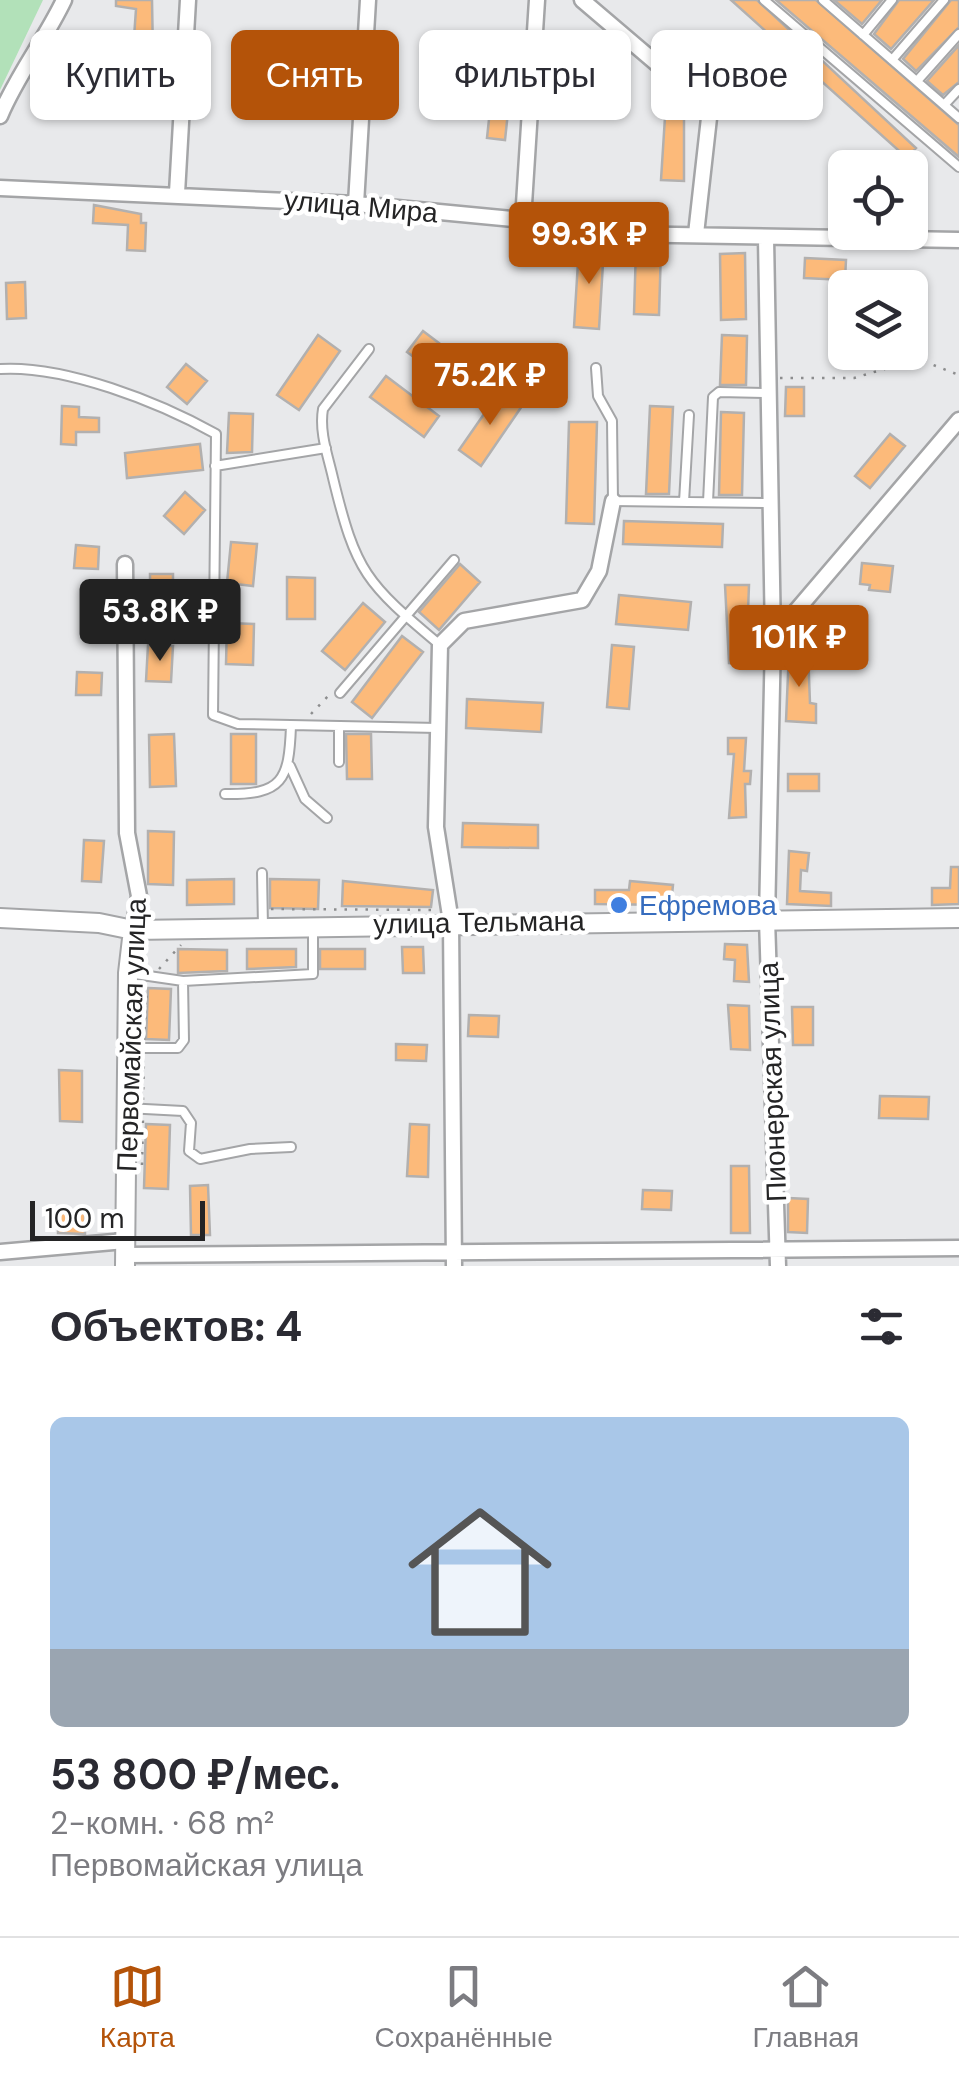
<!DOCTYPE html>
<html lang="ru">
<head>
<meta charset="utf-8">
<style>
	body { margin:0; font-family:"DM Sans",sans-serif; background:#f7f7f7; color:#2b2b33; height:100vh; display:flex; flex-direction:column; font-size:38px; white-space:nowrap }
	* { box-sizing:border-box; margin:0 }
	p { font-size:32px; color:#7c7c81 }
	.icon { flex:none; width:55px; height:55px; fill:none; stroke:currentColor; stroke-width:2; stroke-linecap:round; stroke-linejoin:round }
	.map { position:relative; height:1266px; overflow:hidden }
	.sheet { display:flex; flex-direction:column; background:#fff; flex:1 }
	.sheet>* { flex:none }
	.banner { position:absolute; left:30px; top:30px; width:900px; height:90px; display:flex; gap:20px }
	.tools { position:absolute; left:828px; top:150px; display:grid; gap:20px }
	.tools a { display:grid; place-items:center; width:100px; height:100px; border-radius:15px; background:#fff; box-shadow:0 2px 8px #0004; font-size:50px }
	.scale { position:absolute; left:30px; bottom:25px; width:175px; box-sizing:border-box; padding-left:10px; border:5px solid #242425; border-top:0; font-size:28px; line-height:35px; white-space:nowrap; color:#242425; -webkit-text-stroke:8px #fff; paint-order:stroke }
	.price { position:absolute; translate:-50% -85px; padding:0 22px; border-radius:10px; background:#b45309; color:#fff; font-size:32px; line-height:65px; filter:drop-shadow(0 2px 5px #0008) }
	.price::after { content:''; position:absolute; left:50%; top:60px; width:30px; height:22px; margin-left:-15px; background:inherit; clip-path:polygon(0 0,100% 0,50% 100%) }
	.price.current { background:#222; color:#fff }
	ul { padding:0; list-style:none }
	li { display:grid; align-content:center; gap:20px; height:530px; padding:0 50px }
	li+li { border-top:2px solid #e1e1e2 }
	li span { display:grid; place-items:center; height:310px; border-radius:15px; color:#555 }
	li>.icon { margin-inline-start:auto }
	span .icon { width:180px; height:180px; fill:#fffc; stroke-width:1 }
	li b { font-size:42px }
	h2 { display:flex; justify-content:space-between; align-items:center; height:120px; padding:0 50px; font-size:42px }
	.pill { padding:0 35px; border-radius:15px; background:#fff; box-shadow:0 2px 8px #0004; font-size:35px; line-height:90px }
	.pill.current { background:#b45309; color:#fff }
	.tabs { display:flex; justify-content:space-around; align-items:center; height:140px; border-top:2px solid #e1e1e2; background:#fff; font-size:28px; color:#7c7c81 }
	.tabs a { display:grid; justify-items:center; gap:5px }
	.tabs .current { color:#b45309 }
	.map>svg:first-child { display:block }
	.green { fill:#b2e1b9 }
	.building { fill:#fcba7a; stroke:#b2b0af; stroke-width:2.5 }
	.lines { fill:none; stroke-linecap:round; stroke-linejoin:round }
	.service-casing { stroke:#a4a5a7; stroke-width:12 }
	.minor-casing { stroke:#a4a5a7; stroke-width:19 }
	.tertiary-casing { stroke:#a4a5a7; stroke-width:22 }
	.path { stroke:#8c8d8e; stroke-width:2.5; stroke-dasharray:2.5 8; stroke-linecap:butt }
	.service { stroke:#fff; stroke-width:8 }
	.minor { stroke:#fff; stroke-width:14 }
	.tertiary { stroke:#fff; stroke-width:18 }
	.shop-dot { fill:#3f7fe0; stroke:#fff; stroke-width:4 }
	.labels { text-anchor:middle; stroke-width:9; stroke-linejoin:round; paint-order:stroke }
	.street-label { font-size:28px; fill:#242425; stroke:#fff }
	.shop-label { font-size:28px; fill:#366cbe; stroke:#fff; text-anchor:start }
</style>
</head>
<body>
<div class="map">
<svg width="959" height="1266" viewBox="0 0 959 1266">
	<rect width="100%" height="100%" fill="#e8e9eb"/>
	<path class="green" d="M0 0H43L0 90Z"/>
	<path class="building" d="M116 0H152L153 54 133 52 136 9 116 6Z
		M731 0H757L916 148 907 158Z
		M776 0H816L959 125V157Z
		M834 0H882L862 24Z
		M899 0H934L891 49 874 34Z
		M951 0H959V27L916 71 903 59Z
		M959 45V82L943 95 927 81Z
		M558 52 578 56 574 81 553 78Z
		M709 66 735 73 729 95 703 88Z
		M135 77 154 78 153 104 133 103Z
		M490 110 508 112 505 140 487 138Z
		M665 117 684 118V181L661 180Z
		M94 205 141 214V223H146L145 251 127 250 128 225 93 223Z
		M579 246 604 247 599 329 574 327Z
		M636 248 661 249 659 315 634 314Z
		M745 253 746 319 721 320 720 254Z
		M805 258 846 260 845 280 804 278Z
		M25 282 26 318 7 319 6 283Z
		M423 331 476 371 461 392 407 352Z
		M318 335 340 351 299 410 277 395Z
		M722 335 747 336 746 385H720Z
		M186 364 207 381 187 404 167 387Z
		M386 376 439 416 424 437 370 397Z
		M786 387H804V416H785Z
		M500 391 522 406 481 466 459 450Z
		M62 406 79 407V417L99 418V432H76V445L61 444Z
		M650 406 673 407 669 494H646Z
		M721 412 744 413 742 495H719Z
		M229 413 253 414 252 452 227 453Z
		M569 422H597L594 524 566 523Z
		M890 434 905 446 870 488 855 476Z
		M200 444 203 470 127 478 125 453Z
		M185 492 205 510 184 534 164 516Z
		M624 521 723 524 722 547 623 544Z
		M231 542 257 544 253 586 227 583Z
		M76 545 99 547 98 569 74 568Z
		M862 563 893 566 890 592 869 590 870 585 860 584Z
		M460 564 480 582 439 630 419 612Z
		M150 574H173V614H150Z
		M287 577 315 578V619H287Z
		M725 585H749L746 664 729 663Z
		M619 595 691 602 688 630 616 624Z
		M87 601 101 602 99 642 85 641Z
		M363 603 385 622 345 670 322 651Z
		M227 623 254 624 253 665 226 664Z
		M402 636 423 652 372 718 352 702Z
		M148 645 173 646 171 682 146 681Z
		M612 645 634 647 629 709 607 707Z
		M789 651H808L810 703 816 704V723L786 721Z
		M77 672 102 673 101 695H76Z
		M467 699 543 703 541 732 466 728Z
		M174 734 176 786 150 787 149 735Z
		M231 734H256V784H231Z
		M346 734H371L372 779H347Z
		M728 738H746L744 771H751L750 784H745L746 817 729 818 734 754H728Z
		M788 774H819V791H788Z
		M463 823 538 825V848L462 847Z
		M148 831 174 832 173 885 148 884Z
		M84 840 104 841 101 882 82 881Z
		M789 851 809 853 807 871 801 870 800 891 831 893V906L787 904Z
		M951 867H959V904L932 905V888H950Z
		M234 879V904L187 905V880Z
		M270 879 319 880 318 909 270 908Z
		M343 881 433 890 431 907 342 906Z
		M630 881 673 885 671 905 595 904V890H629Z
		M725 944 747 945 749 982 734 981 735 960 724 959Z
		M402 947H423L424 973H403Z
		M178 949 227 950V971L178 973Z
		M247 949H296V967L247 969Z
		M320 949H365V969H320Z
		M148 988 171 989 169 1040 146 1039Z
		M728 1005 749 1006 750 1050 731 1049Z
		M792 1007H813V1045H793Z
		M469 1015 499 1016 498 1037 468 1036Z
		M396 1044 427 1045 426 1061 396 1060Z
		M59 1070 82 1071V1122L60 1121Z
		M880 1096 929 1097 928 1119 879 1118Z
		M146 1124 170 1125 168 1189 144 1188Z
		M410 1124 429 1125 428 1177 407 1176Z
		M731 1166H749L750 1233H731Z
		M208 1185 210 1235H191L190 1186Z
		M643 1190 672 1191 671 1210 642 1209Z
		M788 1198 808 1199 807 1233 788 1232Z
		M59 1213H85V1234L58 1233Z"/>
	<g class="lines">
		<g class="service-casing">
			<path id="service" d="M764 0 959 167
				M823 0 959 118
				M863 35 892 0
				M892 60 944 0
				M917 81 959 34
				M944 105 959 89
				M369 349 323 409C319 432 328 456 333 478 356 573 366 583 440 645
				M596 368 598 396 612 421 613 501 771 503
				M0 369C65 365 159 402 216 434L213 715 238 724 438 728
				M215 466 326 448
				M684 502 689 415
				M708 502 713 397 719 392 769 393
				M340 693 454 560
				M339 727V762
				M290 766 305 799 327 818
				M225 794C283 795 289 780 291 726
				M262 873 263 927
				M128 973 183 981 313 974V931
				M127 1048H178L184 1040 183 981
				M126 1108 183 1111 191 1123 189 1151 200 1159 250 1149 291 1147"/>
		</g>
		<g class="minor-casing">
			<path id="minor" d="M582 0 710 109 696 234
				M0 116C17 75 45 40 64 0
				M0 188 356 204 523 220 556 233 959 240
				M177 193 188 0
				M356 204 368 0
				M523 220 537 0
				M766 238 773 638 767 919 778 1266
				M125 564 127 833 139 896 133 930
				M773 638 959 420
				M0 1252 125 1241
				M125 1255 959 1248
				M454 1266 451 922 436 827 440 645 464 621 582 600 599 571 613 501"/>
		</g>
		<g class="tertiary-casing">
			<path id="tertiary" d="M0 918 99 923 133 930 959 918
				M125 1266 128 973 133 930"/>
		</g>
		<path class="path" d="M780 378H854L918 359 959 375
			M311 714 330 694
			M271 909 438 910
			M159 969 181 945
			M144 1040 147 988
			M143 1100 144 1058
			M142 1165 143 1118"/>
		<use href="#service" class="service"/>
		<use href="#minor" class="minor"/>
		<use href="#tertiary" class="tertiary"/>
	</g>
	<circle class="shop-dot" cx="619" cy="905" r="10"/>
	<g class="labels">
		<g class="street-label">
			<text transform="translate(361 206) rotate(5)" y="10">улица Мира</text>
			<text transform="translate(479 922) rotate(-1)" y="10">улица Тельмана</text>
			<text transform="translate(131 1035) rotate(-88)" y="10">Первомайская улица</text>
			<text transform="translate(772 1082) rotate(-92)" y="10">Пионерская улица</text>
		</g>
		<g class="shop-label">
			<text x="639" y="915">Ефремова</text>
		</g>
	</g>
</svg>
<div class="tools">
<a><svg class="icon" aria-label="locate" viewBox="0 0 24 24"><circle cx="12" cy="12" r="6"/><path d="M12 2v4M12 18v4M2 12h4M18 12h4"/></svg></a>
<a><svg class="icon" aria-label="layers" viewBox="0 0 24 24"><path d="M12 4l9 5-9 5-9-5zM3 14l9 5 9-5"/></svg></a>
</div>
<div class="scale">100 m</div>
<b class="price" style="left:589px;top:287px">99.3K ₽</b>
<b class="price" style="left:490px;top:428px">75.2K ₽</b>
<b class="price current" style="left:160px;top:664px">53.8K ₽</b>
<b class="price" style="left:799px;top:690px">101K ₽</b>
<div class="banner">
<a class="pill">Купить</a>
<a class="pill current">Снять</a>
<a class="pill">Фильтры</a>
<a class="pill">Новое</a>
</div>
</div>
<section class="sheet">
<h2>Объектов: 4<svg class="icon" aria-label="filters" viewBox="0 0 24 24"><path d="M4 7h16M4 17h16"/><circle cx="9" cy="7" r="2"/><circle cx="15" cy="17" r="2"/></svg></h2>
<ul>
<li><span style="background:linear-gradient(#a9c7e8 75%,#9aa5b1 0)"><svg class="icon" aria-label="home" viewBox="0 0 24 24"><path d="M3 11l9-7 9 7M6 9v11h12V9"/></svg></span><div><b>53 800 ₽/мес.</b><p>2-комн. · 68 m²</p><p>Первомайская улица</p></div></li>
</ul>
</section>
<nav class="tabs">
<a class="current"><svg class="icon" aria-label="map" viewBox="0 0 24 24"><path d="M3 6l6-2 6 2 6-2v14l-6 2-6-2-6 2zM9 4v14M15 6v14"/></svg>Карта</a>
<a><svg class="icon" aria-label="saved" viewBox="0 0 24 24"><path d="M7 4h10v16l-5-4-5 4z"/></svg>Сохранённые</a>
<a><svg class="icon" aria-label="home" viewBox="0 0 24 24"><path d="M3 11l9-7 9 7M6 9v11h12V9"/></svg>Главная</a>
</nav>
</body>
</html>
